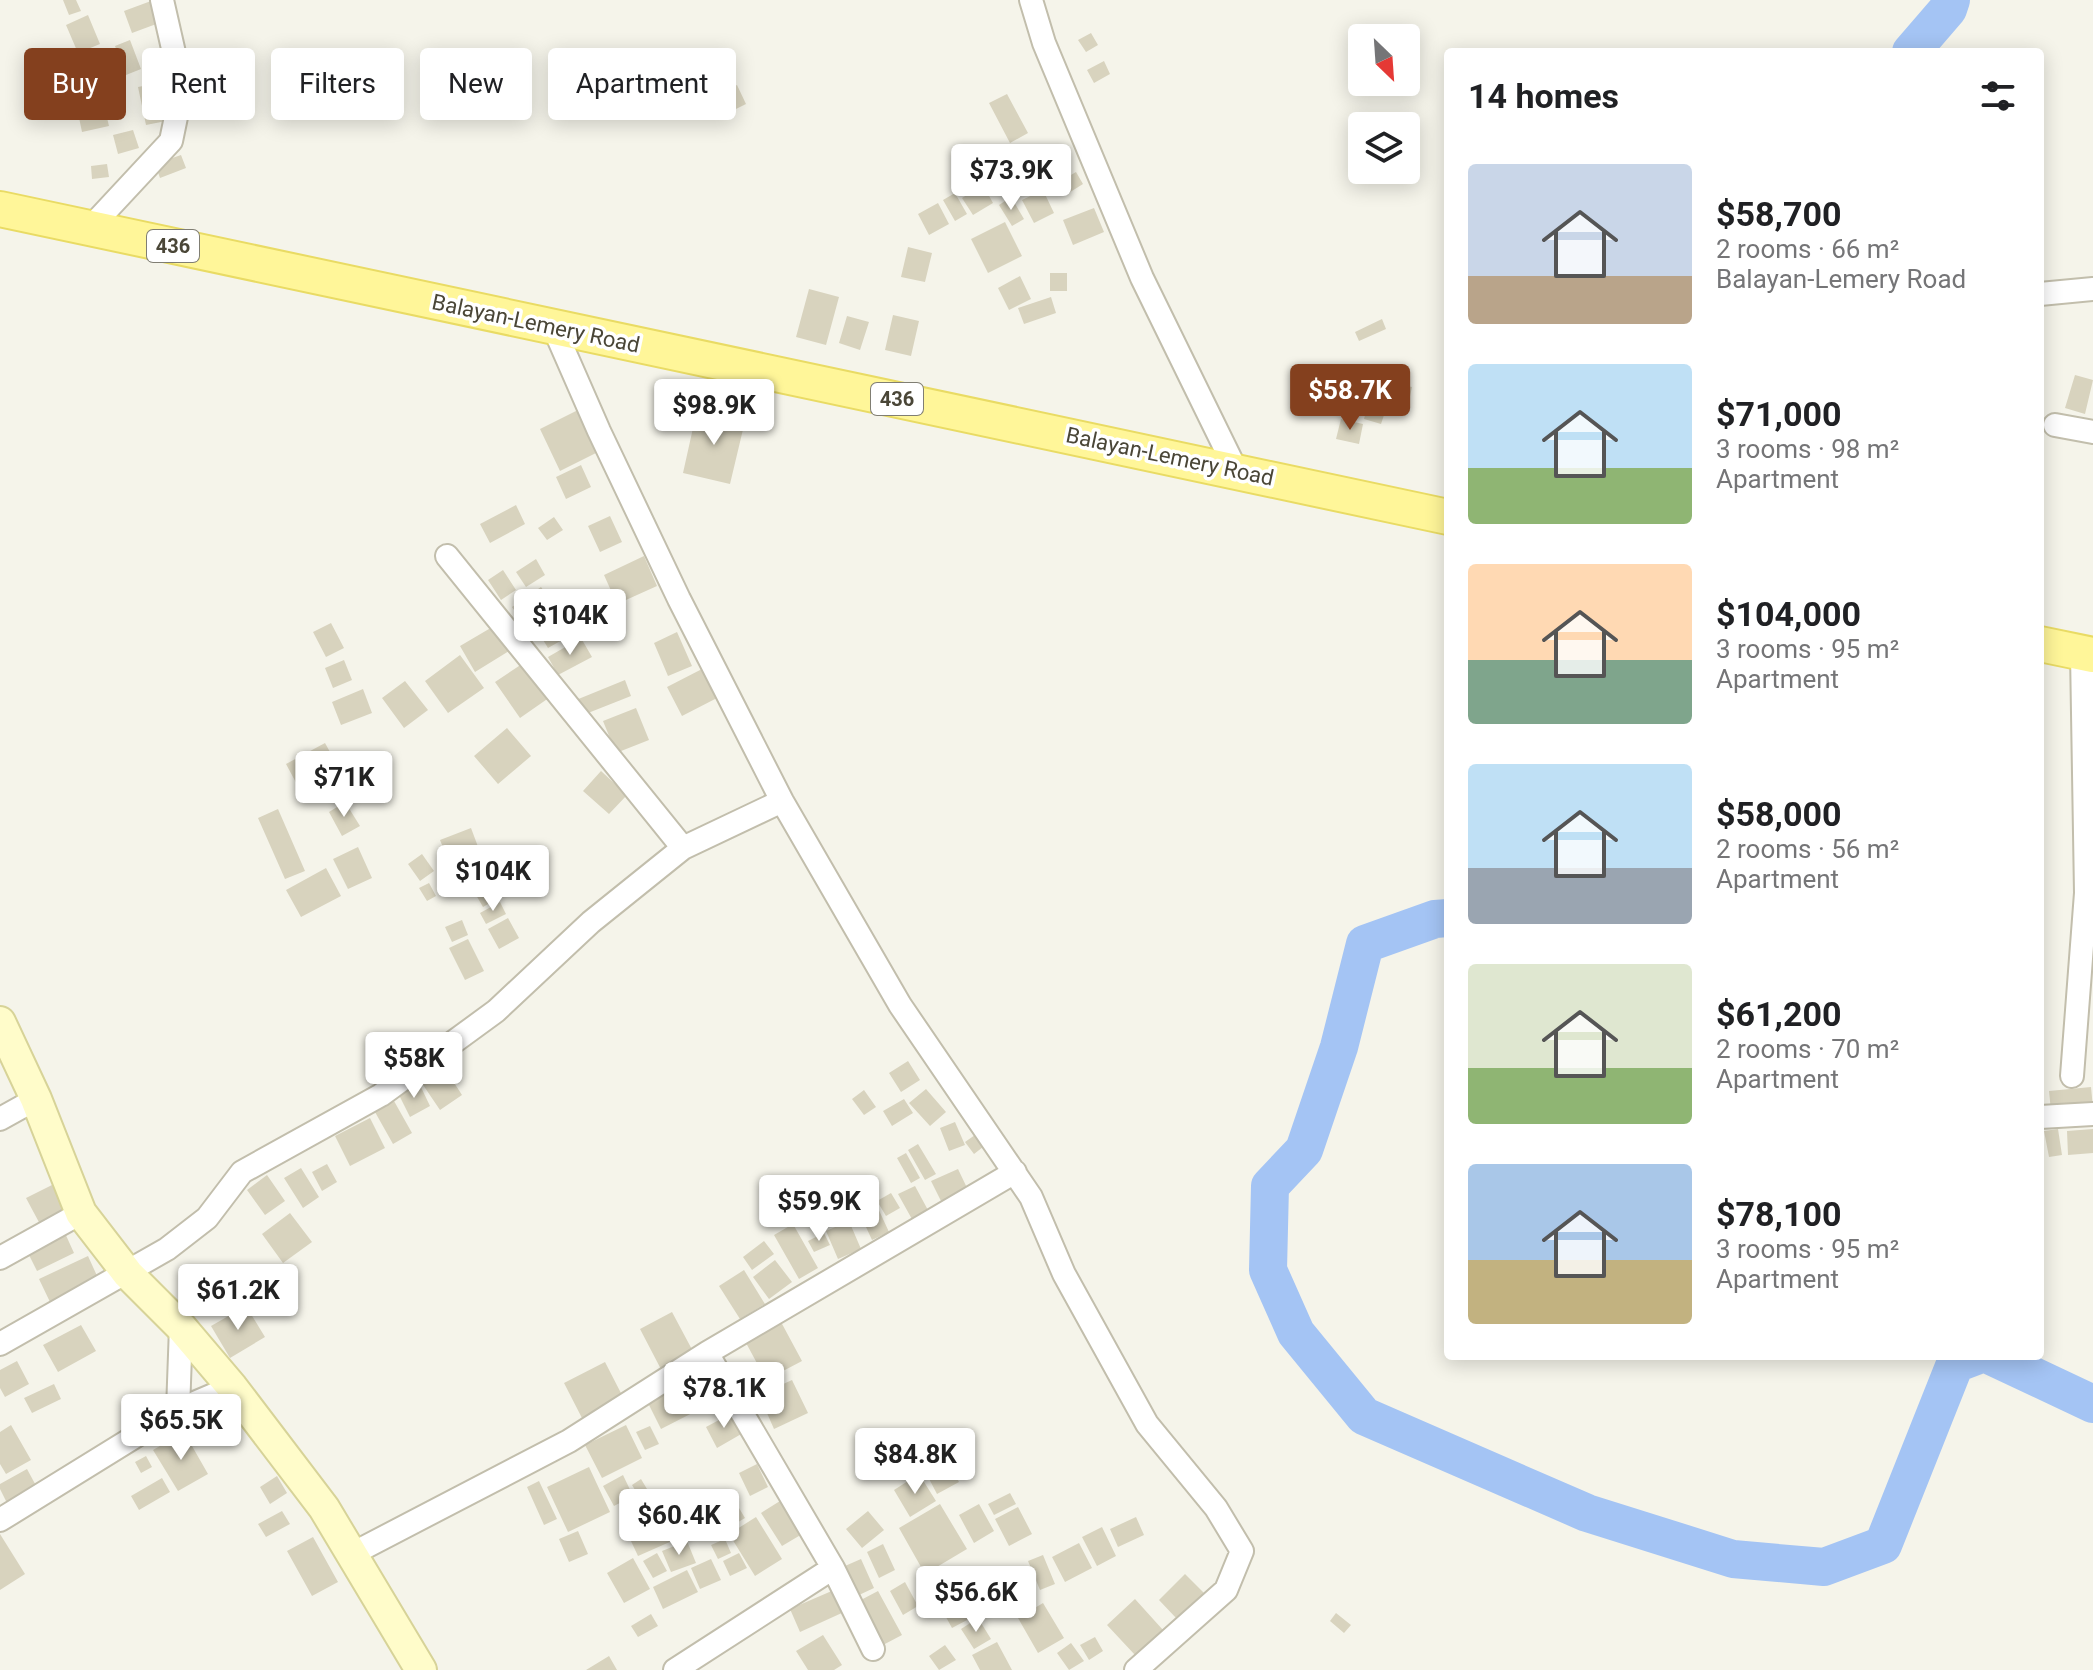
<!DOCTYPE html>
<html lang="en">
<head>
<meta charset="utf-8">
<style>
	body { margin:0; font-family:Roboto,sans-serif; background:#f6f6f6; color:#202124; height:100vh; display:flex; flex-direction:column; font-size:30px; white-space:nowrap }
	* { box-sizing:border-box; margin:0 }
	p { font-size:26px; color:#757577 }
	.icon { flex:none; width:44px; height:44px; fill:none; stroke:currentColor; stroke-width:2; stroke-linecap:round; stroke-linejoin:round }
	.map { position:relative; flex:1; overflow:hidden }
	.sheet { position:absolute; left:1444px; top:48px; width:600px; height:1312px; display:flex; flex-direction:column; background:#fff; border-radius:8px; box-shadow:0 4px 20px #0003 }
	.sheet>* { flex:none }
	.banner { position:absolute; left:24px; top:48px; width:760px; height:72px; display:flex; gap:16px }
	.needle { width:52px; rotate:155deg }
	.tools { position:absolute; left:1348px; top:24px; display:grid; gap:16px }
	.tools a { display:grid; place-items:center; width:72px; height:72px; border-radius:8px; background:#fff; box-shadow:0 4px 20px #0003; font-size:40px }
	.price { position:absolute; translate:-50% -68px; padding:0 18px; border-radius:8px; background:#fff; color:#222; font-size:26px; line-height:52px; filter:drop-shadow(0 2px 4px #0008) }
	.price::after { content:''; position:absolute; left:50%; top:48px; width:24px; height:18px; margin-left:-12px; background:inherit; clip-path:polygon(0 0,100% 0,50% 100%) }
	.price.active { background:#84401e; color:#fff }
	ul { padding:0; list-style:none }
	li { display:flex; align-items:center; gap:24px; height:200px; padding:0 24px }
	li span { display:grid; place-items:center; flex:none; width:224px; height:160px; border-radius:8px; color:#555 }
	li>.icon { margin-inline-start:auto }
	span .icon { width:96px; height:96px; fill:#fffc; stroke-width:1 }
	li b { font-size:34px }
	h2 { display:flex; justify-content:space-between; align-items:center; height:96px; padding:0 24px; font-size:34px }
	.tag { padding:0 28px; border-radius:8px; background:#fff; box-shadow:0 4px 20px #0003; font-size:28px; line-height:72px }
	.tag.active { background:#84401e; color:#fff }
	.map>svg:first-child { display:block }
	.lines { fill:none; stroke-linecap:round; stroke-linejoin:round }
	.river { stroke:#a4c4f4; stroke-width:38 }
	.building { fill:#d8d3be }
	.street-casing { stroke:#c2beac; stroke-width:26 }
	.secondary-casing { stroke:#d7d398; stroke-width:34 }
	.primary-casing { stroke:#e9db64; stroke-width:38 }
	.street { stroke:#fff; stroke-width:22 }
	.secondary { stroke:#fffcca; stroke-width:30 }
	.primary { stroke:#fff699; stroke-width:34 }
	.labels { text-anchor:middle; stroke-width:7; stroke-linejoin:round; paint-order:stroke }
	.shield { fill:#fff; stroke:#807e73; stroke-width:2 }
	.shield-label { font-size:20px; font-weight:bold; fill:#4a4637 }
	.street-label { font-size:22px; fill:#4a4637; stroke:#fff }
</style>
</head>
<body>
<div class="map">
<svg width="2093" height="1670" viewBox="0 0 2093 1670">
	<rect width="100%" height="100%" fill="#f5f4ea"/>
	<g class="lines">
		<path class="river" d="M1911 52 1948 9 1951 0
			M1448 918 1435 919 1365 944 1339 1047 1304 1150 1270 1186 1268 1270 1296 1333 1364 1416 1587 1513 1733 1559 1824 1567 1883 1545 1955 1364 1976 1356
			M1991 1356 2093 1404"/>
	</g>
	<path class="building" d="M63 0H76L81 11 69 15Z
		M151 1 159 23 132 33 124 11Z
		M88 15 100 44 78 53 66 25Z
		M1091 33 1098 45 1086 52 1078 40Z
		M130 40 141 69 126 75 115 46Z
		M104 52 113 76 88 86 79 63Z
		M1104 61 1110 74 1094 83 1087 70Z
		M163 82 171 120 146 125 138 87Z
		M737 85 746 104 730 112 721 92Z
		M1007 94 1028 133 1010 143 989 103Z
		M102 97 109 126 82 132 76 103Z
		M133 130 139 148 118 154 113 135Z
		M181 155 186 168 160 178 155 164Z
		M1018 155 1030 171 1000 195 987 180Z
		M107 164 109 177 92 179 91 166Z
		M1076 172 1083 184 1067 194 1059 182Z
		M983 185 993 203 973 215 962 198Z
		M1043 190 1054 213 1034 223 1022 200Z
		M955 193 967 214 955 221 943 200Z
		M1011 197 1024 219 1012 226 999 205Z
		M938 203 949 224 929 235 918 214Z
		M1094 208 1104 232 1073 245 1063 220Z
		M1005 222 1022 256 988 273 971 239Z
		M908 247 932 253 925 282 901 277Z
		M1050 273H1067V291H1050Z
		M1020 276 1031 299 1009 310 998 288Z
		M809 289 839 297 826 345 796 337Z
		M1051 297 1056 313 1024 324 1018 308Z
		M893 315 919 321 911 356 885 350Z
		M847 316 869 322 860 350 839 343Z
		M1382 319 1386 329 1359 341 1355 332Z
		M2075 375 2093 380 2085 414 2065 408Z
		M1359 377 1412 387 1407 410 1354 400Z
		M1367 407 1385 412 1381 424 1364 419Z
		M578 410 598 452 560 471 540 429Z
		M697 410 745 421 730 484 683 473Z
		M1341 419 1363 424 1359 444 1336 439Z
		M581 465 591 487 566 499 556 477Z
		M516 505 525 524 490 543 480 524Z
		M610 516 622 542 600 552 588 526Z
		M554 517 563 530 547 540 538 528Z
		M644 556 657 586 617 604 604 575Z
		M536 559 545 575 526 587 516 572Z
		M503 570 516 590 501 600 488 580Z
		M541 587 554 605 525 626 512 607Z
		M564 608 578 631 548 648 534 625Z
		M331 623 344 648 326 657 313 632Z
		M494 626 509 651 475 672 460 646Z
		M677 632 692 666 668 676 654 643Z
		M581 638 592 657 558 675 548 657Z
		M460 655 484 688 448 713 425 681Z
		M344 660 352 680 333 688 325 668Z
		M528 660 553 695 520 718 495 682Z
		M702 669 717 698 682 716 667 687Z
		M625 680 631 696 583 715 576 700Z
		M405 681 428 710 404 728 382 698Z
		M363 689 372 713 341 725 332 702Z
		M636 708 649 740 616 753 603 721Z
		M507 728 531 756 498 784 474 756Z
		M325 743 340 770 300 790 286 764Z
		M601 771 627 795 609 814 583 791Z
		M345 802 360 826 342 836 329 812Z
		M278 809 305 871 285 879 258 818Z
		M471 828 483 860 453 872 440 840Z
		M358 847 372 878 348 889 333 859Z
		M422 854 434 871 420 881 408 864Z
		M484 865 492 879 468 893 460 879Z
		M326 868 341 896 301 917 286 890Z
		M429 883 436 896 427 901 419 888Z
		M492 884 500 897 483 907 476 895Z
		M500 902 506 914 486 924 480 913Z
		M508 918 519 938 499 949 488 929Z
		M462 920 468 935 452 942 445 927Z
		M468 939 484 971 465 980 449 948Z
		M440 1061 462 1095 440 1110 417 1076Z
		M908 1061 920 1080 901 1092 889 1073Z
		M419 1083 430 1106 410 1117 398 1093Z
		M2091 1087 2093 1108 2051 1111 2049 1091Z
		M926 1089 946 1112 930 1126 909 1103Z
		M864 1090 876 1107 864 1115 852 1099Z
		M904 1099 913 1113 892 1126 883 1111Z
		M394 1101 412 1133 393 1144 375 1112Z
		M370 1118 385 1148 350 1166 335 1136Z
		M955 1122 965 1145 949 1151 940 1128Z
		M2058 1129 2062 1155 2049 1157 2044 1131Z
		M2093 1129V1153L2068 1155 2067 1131Z
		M975 1135 983 1147 974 1154 965 1142Z
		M918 1144 936 1174 925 1180 908 1150Z
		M906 1153 920 1178 911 1183 897 1158Z
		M327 1164 337 1182 322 1191 312 1172Z
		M301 1168 319 1197 303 1208 284 1178Z
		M958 1169 969 1192 943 1205 931 1181Z
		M267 1175 285 1201 265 1215 247 1190Z
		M857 1184 865 1201 848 1210 840 1193Z
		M52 1185 67 1212 41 1226 26 1198Z
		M915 1186 929 1212 913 1221 898 1194Z
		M891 1193 900 1208 886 1216 877 1201Z
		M820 1195 827 1209 804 1221 797 1207Z
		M877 1206 889 1232 872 1240 860 1214Z
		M290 1213 312 1242 283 1263 262 1234Z
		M849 1221 861 1249 838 1259 826 1231Z
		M793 1224 818 1268 799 1279 774 1235Z
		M64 1231 74 1253 37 1271 26 1249Z
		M824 1233 830 1245 814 1252 808 1241Z
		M764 1241 774 1254 752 1270 743 1257Z
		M88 1256 98 1278 50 1302 39 1279Z
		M775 1260 792 1282 769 1299 753 1277Z
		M201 1264 217 1286 203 1296 188 1273Z
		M744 1270 765 1304 740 1319 719 1286Z
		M246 1306 265 1337 230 1358 211 1326Z
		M672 1312 696 1357 664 1375 640 1329Z
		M781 1322 802 1361 766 1380 745 1341Z
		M81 1325 96 1351 58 1372 43 1345Z
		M17 1361 29 1384 5 1397 0 1388V1370Z
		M605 1362 624 1399 583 1420 564 1383Z
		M689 1380 704 1407 661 1429 647 1401Z
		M792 1380 808 1413 774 1429 759 1395Z
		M54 1384 61 1399 32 1413 24 1398Z
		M732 1413 743 1433 717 1448 706 1427Z
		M11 1425 31 1460 6 1474 0 1464V1432Z
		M626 1425 642 1458 602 1478 585 1445Z
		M650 1426 659 1444 645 1450 636 1432Z
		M184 1432 208 1474 178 1491 153 1450Z
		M146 1456 152 1467 141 1473 135 1462Z
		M948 1461 959 1482 937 1494 926 1473Z
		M757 1464 768 1487 750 1496 739 1473Z
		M589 1467 610 1512 568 1532 547 1487Z
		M27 1469 40 1493 10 1509 0 1489V1484Z
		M919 1474 936 1501 910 1517 894 1490Z
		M623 1475 633 1496 614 1506 603 1486Z
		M277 1476 287 1493 270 1504 260 1487Z
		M162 1478 170 1492 139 1510 131 1496Z
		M641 1479 653 1499 644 1505 632 1485Z
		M539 1481 557 1519 544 1525 527 1487Z
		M1010 1493 1016 1504 994 1515 988 1504Z
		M788 1496 809 1530 782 1546 761 1513Z
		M733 1498 745 1518 715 1536 702 1517Z
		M940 1504 967 1549 925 1574 899 1528Z
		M979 1504 994 1531 974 1543 959 1515Z
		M1018 1507 1032 1534 1009 1546 995 1519Z
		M657 1508 672 1541 638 1556 623 1524Z
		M690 1508 699 1528 679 1538 669 1518Z
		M282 1511 290 1524 266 1537 258 1524Z
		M868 1511 884 1530 862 1548 846 1529Z
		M756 1517 782 1559 755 1576 729 1534Z
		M1136 1517 1144 1535 1118 1547 1110 1529Z
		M1102 1527 1116 1556 1097 1566 1082 1537Z
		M578 1531 588 1554 569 1562 559 1539Z
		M0 1534 25 1574 0 1590Z
		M313 1537 338 1582 312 1596 287 1551Z
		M725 1539 731 1553 718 1559 711 1545Z
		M687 1541 696 1563 671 1572 662 1551Z
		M1079 1543 1092 1568 1065 1582 1052 1557Z
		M883 1544 895 1570 879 1578 867 1552Z
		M657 1553 667 1571 653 1578 643 1561Z
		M739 1553 747 1568 730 1576 723 1561Z
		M1043 1555 1055 1584 1040 1590 1028 1561Z
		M633 1558 650 1589 624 1603 607 1573Z
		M711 1559 721 1580 700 1589 691 1568Z
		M861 1559 874 1588 859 1595 845 1566Z
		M687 1570 698 1592 663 1609 653 1587Z
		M1185 1574 1204 1593 1177 1619 1159 1600Z
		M905 1582 918 1606 903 1615 890 1591Z
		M967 1583 982 1612 952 1628 936 1599Z
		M834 1590 844 1612 800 1632 790 1609Z
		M878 1591 902 1635 883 1645 859 1601Z
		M1135 1599 1163 1630 1135 1655 1107 1625Z
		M1043 1603 1064 1638 1038 1653 1018 1618Z
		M1336 1613 1351 1625 1344 1633 1330 1621Z
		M651 1614 658 1626 638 1637 631 1626Z
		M978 1618 991 1639 974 1649 961 1629Z
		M823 1635 842 1665 834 1670H808L796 1651Z
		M1095 1637 1103 1651 1089 1660 1080 1645Z
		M997 1642 1012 1670H980L972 1655Z
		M1071 1643 1084 1661 1069 1670 1057 1653Z
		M945 1645 956 1660 939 1670 929 1656Z
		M609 1656 617 1670H586Z"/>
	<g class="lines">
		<g class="street-casing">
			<path id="street" d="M1031 0 1044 43 1142 278 1236 470
				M90 228 171 141 182 88 162 0
				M2040 294 2093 289
				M553 326 599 431 679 599 782 801 900 1005 1031 1197 1064 1274 1147 1424 1216 1508 1242 1551 1226 1590 1136 1670
				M2055 425 2093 432
				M447 556 683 848
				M2072 1076 2086 893 2082 653
				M2040 1117 2093 1114
				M0 1119 36 1099
				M0 1258 81 1213
				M0 1344 167 1249 207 1218 242 1172 381 1095 496 1011 591 922 683 848 782 801
				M707 1353 833 1568 873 1649
				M178 1410 181 1327
				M0 1520 178 1410 232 1387
				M352 1554 569 1441 707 1353 1015 1172
				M675 1670 833 1568"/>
		</g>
		<g class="secondary-casing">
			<path id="secondary" d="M0 1022 36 1099 81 1213 128 1274 181 1327 232 1387 324 1508 421 1670"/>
		</g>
		<g class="primary-casing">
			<path id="primary" d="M0 209 1448 517
				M2040 644 2093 655"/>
		</g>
		<use href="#street" class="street"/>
		<use href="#secondary" class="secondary"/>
		<use href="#primary" class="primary"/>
	</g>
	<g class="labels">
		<g class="shield">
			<rect x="147" y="230" width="52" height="32" rx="6"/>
			<rect x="871" y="383" width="52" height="32" rx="6"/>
		</g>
		<g class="shield-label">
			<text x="173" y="253">436</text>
			<text x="897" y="406">436</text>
		</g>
		<g class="street-label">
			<text transform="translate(536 323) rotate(12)" y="8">Balayan-Lemery Road</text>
			<text transform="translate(1170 456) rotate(12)" y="8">Balayan-Lemery Road</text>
		</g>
	</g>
</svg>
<div class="tools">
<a><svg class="needle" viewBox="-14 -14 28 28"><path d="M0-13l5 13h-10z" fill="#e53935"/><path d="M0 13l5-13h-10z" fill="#757577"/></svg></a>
<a><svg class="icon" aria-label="layers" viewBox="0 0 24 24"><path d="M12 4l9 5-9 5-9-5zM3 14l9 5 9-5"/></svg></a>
</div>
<b class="price" style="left:1011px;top:212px">$73.9K</b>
<b class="price active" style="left:1350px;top:432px">$58.7K</b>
<b class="price" style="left:714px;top:447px">$98.9K</b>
<b class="price" style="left:570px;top:657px">$104K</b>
<b class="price" style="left:344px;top:819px">$71K</b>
<b class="price" style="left:493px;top:913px">$104K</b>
<b class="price" style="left:414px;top:1100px">$58K</b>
<b class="price" style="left:819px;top:1243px">$59.9K</b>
<b class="price" style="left:238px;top:1332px">$61.2K</b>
<b class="price" style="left:724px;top:1430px">$78.1K</b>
<b class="price" style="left:181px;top:1462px">$65.5K</b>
<b class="price" style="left:915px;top:1496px">$84.8K</b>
<b class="price" style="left:679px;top:1557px">$60.4K</b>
<b class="price" style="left:976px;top:1634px">$56.6K</b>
<div class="banner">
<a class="tag active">Buy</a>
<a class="tag">Rent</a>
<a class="tag">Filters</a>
<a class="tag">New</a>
<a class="tag">Apartment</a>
</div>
<section class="sheet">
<h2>14 homes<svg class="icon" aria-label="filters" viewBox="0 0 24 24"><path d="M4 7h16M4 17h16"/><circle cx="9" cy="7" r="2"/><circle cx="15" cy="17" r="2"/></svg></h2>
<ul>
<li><span style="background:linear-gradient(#c9d6e8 70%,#b9a48a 0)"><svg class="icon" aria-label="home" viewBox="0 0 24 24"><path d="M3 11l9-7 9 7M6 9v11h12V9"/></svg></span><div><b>$58,700</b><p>2 rooms · 66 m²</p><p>Balayan-Lemery Road</p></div></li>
<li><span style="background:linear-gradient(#bfe0f5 65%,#8fb573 0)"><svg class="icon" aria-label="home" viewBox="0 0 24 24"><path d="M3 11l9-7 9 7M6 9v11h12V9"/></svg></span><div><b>$71,000</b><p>3 rooms · 98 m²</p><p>Apartment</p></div></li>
<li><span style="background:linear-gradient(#ffd9b3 60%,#7fa58c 0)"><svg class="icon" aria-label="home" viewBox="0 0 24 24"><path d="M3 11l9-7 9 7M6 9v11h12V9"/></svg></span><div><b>$104,000</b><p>3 rooms · 95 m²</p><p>Apartment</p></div></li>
<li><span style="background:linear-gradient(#bfe0f5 65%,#9aa5b1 0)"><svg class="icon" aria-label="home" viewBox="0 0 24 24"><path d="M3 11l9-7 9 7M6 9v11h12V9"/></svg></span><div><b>$58,000</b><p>2 rooms · 56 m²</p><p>Apartment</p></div></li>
<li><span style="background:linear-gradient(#dfe7d0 65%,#8fb573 0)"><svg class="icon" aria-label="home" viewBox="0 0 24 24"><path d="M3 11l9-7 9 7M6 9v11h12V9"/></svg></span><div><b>$61,200</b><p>2 rooms · 70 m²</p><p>Apartment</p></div></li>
<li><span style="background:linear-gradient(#a9c7e8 60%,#c2b280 0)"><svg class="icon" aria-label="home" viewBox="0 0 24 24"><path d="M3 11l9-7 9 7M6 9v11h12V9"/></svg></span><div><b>$78,100</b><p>3 rooms · 95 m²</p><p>Apartment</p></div></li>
</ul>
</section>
</div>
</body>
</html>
